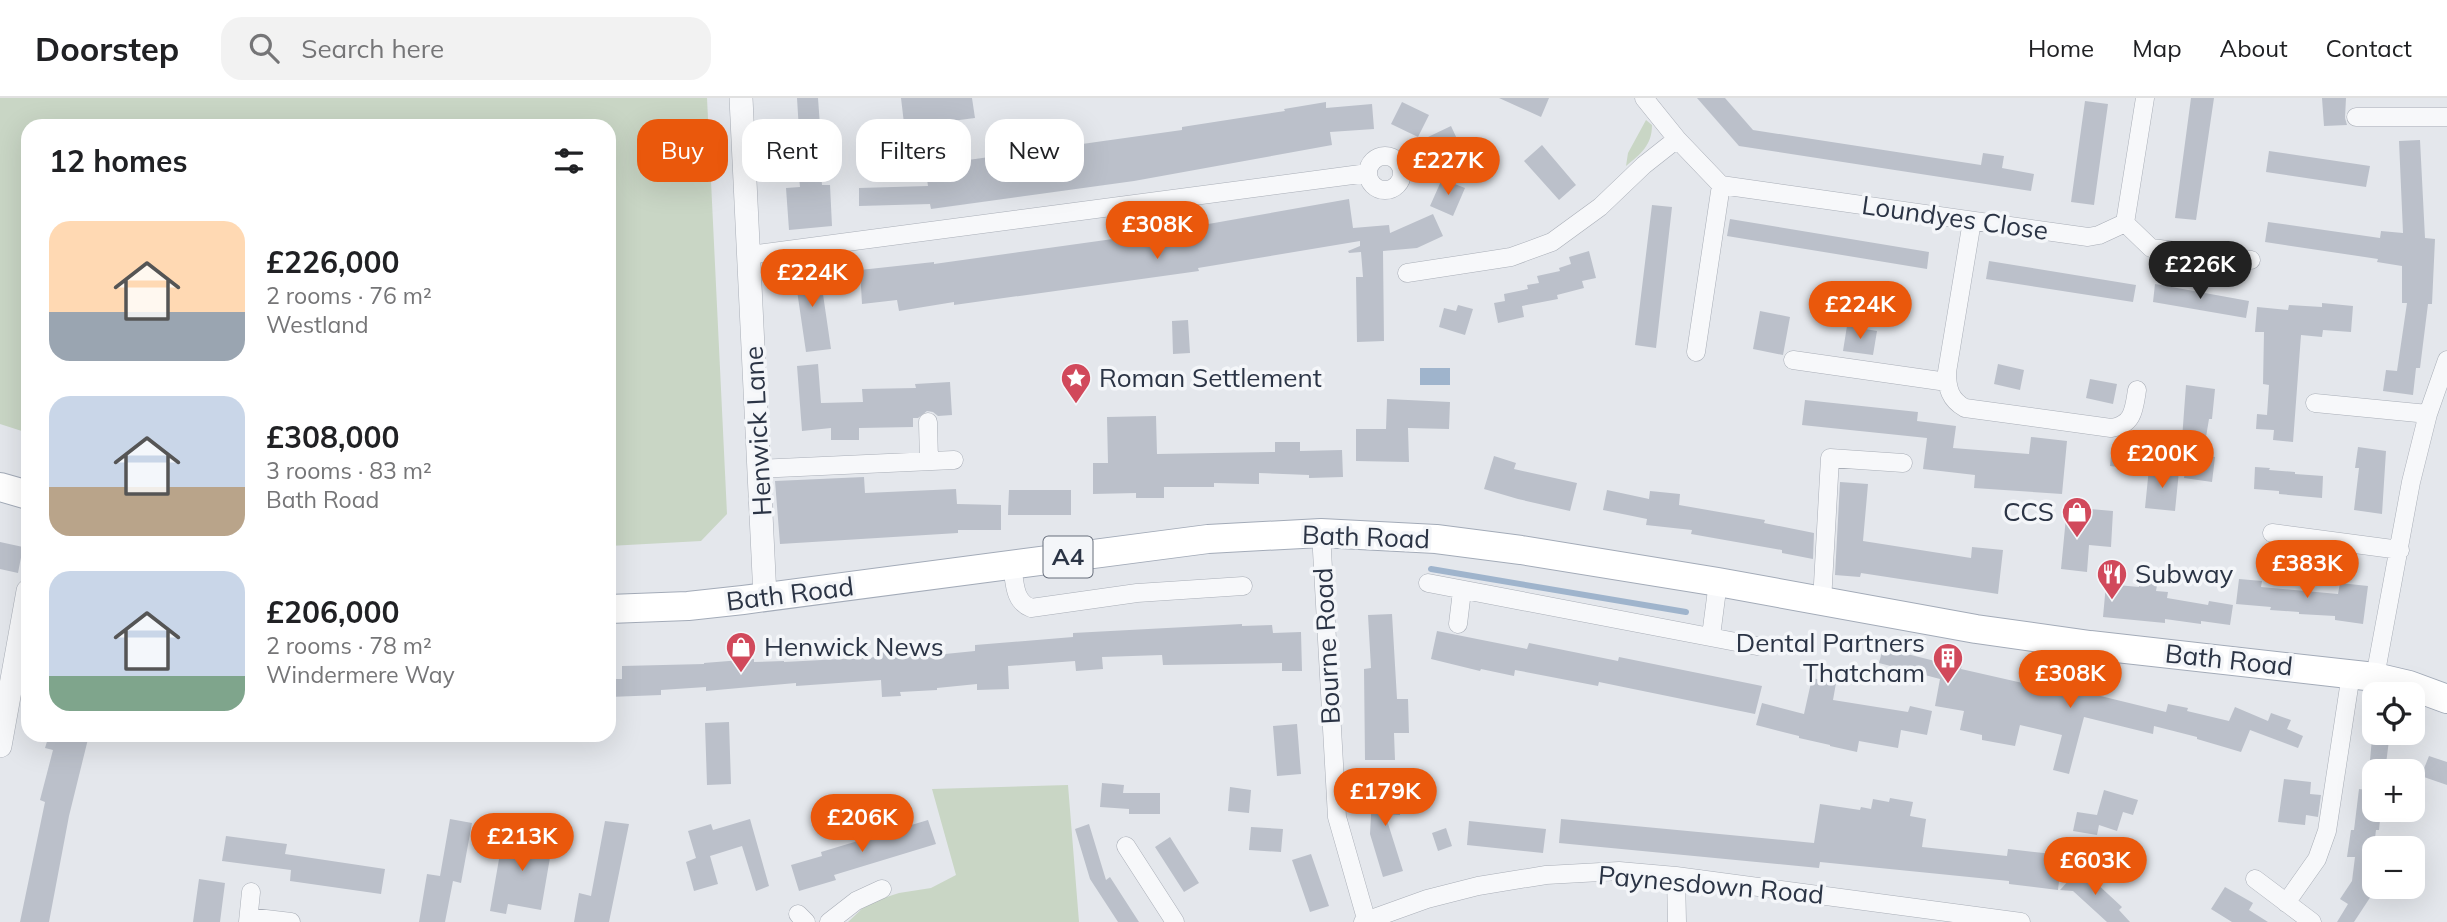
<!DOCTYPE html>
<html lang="en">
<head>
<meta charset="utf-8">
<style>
	body { margin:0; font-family:Mulish,sans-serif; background:#f2f2f2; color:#202124; height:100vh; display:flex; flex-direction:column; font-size:26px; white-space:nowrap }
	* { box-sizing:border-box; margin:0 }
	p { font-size:23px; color:#757577 }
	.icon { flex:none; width:38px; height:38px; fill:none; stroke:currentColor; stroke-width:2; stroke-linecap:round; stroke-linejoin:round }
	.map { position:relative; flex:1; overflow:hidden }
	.drawer { position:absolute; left:21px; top:21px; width:595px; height:623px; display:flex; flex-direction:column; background:#fff; border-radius:21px; box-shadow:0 7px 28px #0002 }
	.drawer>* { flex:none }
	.guide { position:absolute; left:637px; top:21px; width:665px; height:63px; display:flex; gap:14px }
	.controls { position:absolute; left:2362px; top:584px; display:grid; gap:14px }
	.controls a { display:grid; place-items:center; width:63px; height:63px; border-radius:14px; background:#fff; box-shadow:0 7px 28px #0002; font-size:35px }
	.price { position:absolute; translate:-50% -60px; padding:0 16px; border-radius:24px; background:#ea580c; color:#fff; font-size:23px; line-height:46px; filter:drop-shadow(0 2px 4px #0008) }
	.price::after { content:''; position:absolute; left:50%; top:42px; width:21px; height:16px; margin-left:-10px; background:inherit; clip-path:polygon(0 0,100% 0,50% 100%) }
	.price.active { background:#222; color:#fff }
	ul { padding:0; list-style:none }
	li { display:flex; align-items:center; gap:21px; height:175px; padding:0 28px }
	li span { display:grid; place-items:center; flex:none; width:196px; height:140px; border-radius:21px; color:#555 }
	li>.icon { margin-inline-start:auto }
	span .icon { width:84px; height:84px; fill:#fffc; stroke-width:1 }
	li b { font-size:30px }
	h2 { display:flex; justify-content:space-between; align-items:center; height:84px; padding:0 28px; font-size:30px }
	.tag { padding:0 24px; border-radius:21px; background:#fff; box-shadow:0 7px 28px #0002; font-size:24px; line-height:63px }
	.tag.active { background:#ea580c; color:#fff }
	header { display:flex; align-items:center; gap:42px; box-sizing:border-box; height:98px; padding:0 35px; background:#fff; border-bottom:2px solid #e0e0e0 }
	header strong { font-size:33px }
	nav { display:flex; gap:38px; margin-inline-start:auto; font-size:24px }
	.search { width:490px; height:63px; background:#f2f2f2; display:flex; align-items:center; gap:18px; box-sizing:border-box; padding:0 24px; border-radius:21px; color:#757577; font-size:26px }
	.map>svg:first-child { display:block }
	.green { fill:#c9d6c5 }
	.water { fill:#9fb4cc }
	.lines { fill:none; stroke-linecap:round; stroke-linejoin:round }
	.stream { stroke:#9fb4cc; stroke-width:6 }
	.building { fill:#bbc0ca }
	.minor-casing { stroke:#a9aeb7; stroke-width:19 }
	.tertiary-casing { stroke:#a9aeb7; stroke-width:24 }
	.primary-casing { stroke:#a3abb8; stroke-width:30 }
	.minor { stroke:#f7f8fa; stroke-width:18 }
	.tertiary { stroke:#f7f8fa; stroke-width:23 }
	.primary { stroke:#fff; stroke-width:28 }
	.labels { text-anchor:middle; stroke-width:7; stroke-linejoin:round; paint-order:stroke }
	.shield { fill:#f4f6f9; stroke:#676e7b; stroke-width:2 }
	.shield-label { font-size:24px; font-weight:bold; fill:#2b3445 }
	.street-label { font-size:26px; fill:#2b3445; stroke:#f4f6f9 }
	.poi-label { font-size:26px; fill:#2b3445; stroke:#f4f6f9; text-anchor:start }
</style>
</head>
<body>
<header>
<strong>Doorstep</strong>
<div class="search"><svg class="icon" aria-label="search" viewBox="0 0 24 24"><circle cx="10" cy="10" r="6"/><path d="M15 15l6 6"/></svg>Search here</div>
<nav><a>Home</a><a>Map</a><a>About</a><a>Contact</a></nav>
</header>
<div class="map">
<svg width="2447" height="824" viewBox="0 0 2447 824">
	<rect width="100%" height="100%" fill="#e4e7ec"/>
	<path class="green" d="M0 0H707L727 416 701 443 609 448V28H28V335L0 326Z
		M1646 22 1652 27C1652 47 1641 56 1626 68L1628 55Z
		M1068 687 1079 824H848L868 805 899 795 931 790 956 777 932 691Z"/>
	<path class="water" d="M1420 270H1450V287H1420Z"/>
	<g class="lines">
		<path class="stream" d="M1431 471 1686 514"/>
	</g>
	<path class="building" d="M797 0H818L821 42H818L822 87H830L832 128 789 132 786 90 800 89 796 49H800Z
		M901 0H972L975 20 920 27 921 32 905 34Z
		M1499 0H1549L1541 19Z
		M1697 0H1725L1753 32 1981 67 1983 55 2004 58 2002 70 2034 76 2031 93 1739 48Z
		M2191 0H2214L2196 122 2175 120Z
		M2322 0H2346L2345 20 2347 27 2324 28Z
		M2085 3 2108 6 2094 107 2071 104Z
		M1326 4V10L1372 6 1374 31 1330 34 1332 47 1134 83 931 111 930 106 859 108V90L928 88 925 68 1182 32V29L1285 13 1284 11Z
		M1402 4 1429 17 1418 39 1391 26Z
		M1451 28 1464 56 1441 66 1428 39Z
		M2420 42 2425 140 2435 141 2432 206H2428L2420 270H2416L2413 297 2383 293 2386 272 2397 273 2407 205H2402V168L2377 164 2378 161 2265 144 2268 124 2380 140 2381 133 2403 135 2399 43Z
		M1542 47 1576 87 1559 102 1524 63Z
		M2269 53 2370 68 2366 89 2266 74Z
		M1442 81 1465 90 1453 118 1430 108Z
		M1349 101 1353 130 1389 127 1390 135 1433 116 1443 138 1417 150 1383 153 1384 243 1357 244 1356 179H1363L1361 154 1349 155 1348 153 1360 148V143L1198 170 1199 173 954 207V204L899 213 897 202 862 206 860 172 934 164V166L1163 134Z
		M1652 107 1672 109 1656 250 1635 247Z
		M1730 121 1929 154 1927 171 1727 138Z
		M1589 153 1596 180 1582 183 1584 190 1557 197 1558 201 1522 208 1524 219 1498 225 1494 205 1505 203 1504 196 1528 191 1527 187 1539 185 1537 178 1560 173 1559 170 1571 166 1569 159Z
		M1989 163 2136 187 2133 204 1986 181Z
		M819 169 831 251 806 254 794 172Z
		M2155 186 2249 203 2246 220 2153 204Z
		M2322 205 2353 208 2351 234 2323 232 2322 239 2301 237 2293 344 2273 342 2274 332 2256 331 2257 316 2267 317 2269 287 2263 286 2264 234H2255L2257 209 2288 212 2289 207 2322 209Z
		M1458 207 1473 211 1465 237 1439 229 1444 210 1456 213Z
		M1760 213 1790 219 1783 257 1753 251Z
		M1188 222 1190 255 1173 256 1172 223Z
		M1847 228 1877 233 1873 257 1843 253Z
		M818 266 821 305 863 304 862 291 916 290 915 286 950 284 952 317 938 318 933 314 927 313 918 320H913V329L859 330V342H831V330L802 333 797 268Z
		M1998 266 2024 272 2020 292 1994 286Z
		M2090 281 2117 286 2113 306 2086 300Z
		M2186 287 2215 291 2212 321H2209L2203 357 2215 359 2212 384 2184 380 2189 342 2182 341Z
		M1387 301 1450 304 1449 331 1408 330 1409 364 1356 363V331H1386Z
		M1805 302 1918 314 1917 323 1956 328 1953 350 2029 356 2031 339 2067 343 2062 396 1974 390 1975 377 1923 371 1927 340 1802 327Z
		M1156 318 1157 356 1275 354V344H1300V353L1342 352 1343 379 1309 380V377L1259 375V386L1214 385V389H1164V400H1136V395L1093 396V365H1108L1107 319Z
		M2112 348 2146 352 2144 372 2110 368Z
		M2358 349 2386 353 2382 416 2354 412 2359 370H2355Z
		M1494 358 1516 365 1514 371 1577 385 1570 413 1518 401 1484 391Z
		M2255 369 2270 370 2269 372 2295 374V376L2323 378 2322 400 2279 396V393L2254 391Z
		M2149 370 2179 373 2175 413 2145 410Z
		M864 379 865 395 956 391 957 406 1001 407V432H958V435L780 446 775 383Z
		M1840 384 1868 386 1863 443 1971 460 1972 449 2003 452 1998 496 1861 475 1860 479 1835 477Z
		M1009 392H1071V417H1008Z
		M1607 392 1649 401 1650 393 1680 396 1679 407 1765 422 1764 425 1814 435 1813 461 1782 455V452L1691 436 1692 432 1646 427 1647 421 1603 412Z
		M2067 409 2113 413 2111 449 2089 447 2087 474 2061 471Z
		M0 444 23 449 18 475 0 471Z
		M2140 480 2158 482 2156 493 2168 494 2167 500 2208 507 2209 503 2233 507 2230 527 2201 523V526L2165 521V525L2103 519 2106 486 2139 489Z
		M2239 481 2262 483 2261 489 2338 496 2340 485 2368 488 2363 526 2335 522V518L2299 516V514L2270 512 2271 509 2236 506Z
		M1392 516 1397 601H1408L1409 635H1394L1395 662H1365L1364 571 1371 570 1368 517Z
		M1242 526V528L1272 527 1273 535 1301 534 1302 573H1282V565L1163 567 1162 557 1102 559 1103 571 1076 573 1075 563 1008 568 1009 591 977 592V586L937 590V592L900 594 901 598 882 599 881 582 796 588V585L706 593V589L661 592V597L609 599V581H622V568L704 566V565L754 561V564L784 563V564L879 559V554L898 553V555L935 552V557L975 553V547L1073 539V535Z
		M1437 533 1527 551 1529 545 1618 563 1619 559 1762 588 1755 616 1599 584 1598 588 1515 572 1514 578 1481 571 1480 573 1431 561Z
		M1883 550 1943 565V563L1962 566 1961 571 2027 586 2028 582 2052 588 2053 583 2077 587 2076 592 2166 614 2168 606 2188 610 2187 613 2229 623 2235 609 2268 623 2271 615 2291 622 2287 631 2303 638 2298 650 2250 632 2241 654 2197 641V639L2154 628 2153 636 2084 619 2069 676 2053 672 2062 637 2020 627 2015 648 1982 642V637L1960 632 1964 613 1935 608 1940 581 1879 565Z
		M1812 580 1836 585 1833 602 1908 614 1910 608 1932 613 1927 637 1901 632 1898 650 1859 643 1857 654 1830 648V647L1799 640V638L1756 627 1762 605 1804 616Z
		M729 624 731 686 707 687 705 625Z
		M1297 626 1301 676 1277 678 1273 628Z
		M49 637H89L69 718 49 824H20L45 704 40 702 53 652 45 650Z
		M2372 640 2389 642 2385 674H2369Z
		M2429 658 2447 664V687L2421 678Z
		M1373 681 1377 689 1401 690 1400 717 1385 716 1403 773 1383 779 1370 736Z
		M2284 681 2311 684 2310 696 2321 697 2318 719 2306 717 2305 727 2278 724Z
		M1102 685 1124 687 1123 695H1160V716H1129V711L1100 709Z
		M1230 689 1251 692 1249 715 1228 713Z
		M2359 691 2375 693V712H2381L2379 732H2376L2369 788 2375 792 2354 824H2337L2348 806 2340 801 2352 783 2355 759H2347L2351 732H2354Z
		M2104 692 2138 702 2133 717 2123 714 2117 733 2099 727 2097 737 2073 733 2077 714 2097 717Z
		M1890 700 1913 704 1910 718 1926 721 1922 749 2007 758 2008 751 2062 757 2058 792 2009 786V783L1820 764 1819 770 1559 745 1561 721 1814 745 1820 706 1860 712 1861 709 1871 711 1873 701 1889 704Z
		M450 721 472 725 461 785 453 783 445 824H419L427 776 440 778Z
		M750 721 769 788 756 793 742 748 710 758 718 786 694 793 686 764 696 760 688 733 711 726 713 732Z
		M928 722 936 746 834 777 836 782 799 793 791 767 822 758 821 754Z
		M605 723 629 726 609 824H574L579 795 591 798Z
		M1469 723 1546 731 1543 755 1467 747Z
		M1089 726 1106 782 1110 779 1139 824H1118L1090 781 1075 731Z
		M1251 729 1283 731 1281 754 1249 752Z
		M1446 730 1452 748 1438 753 1432 735Z
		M509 736 553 742 541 812 508 806 506 816 490 813 502 744 507 745Z
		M226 738 287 746 285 756 385 771 381 796 290 783 291 772 222 763Z
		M1170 739 1199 785 1184 794 1155 749Z
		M1311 756 1329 808 1310 814 1292 762Z
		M2080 770 2122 809 2119 812 2130 824H2107L2073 793 2060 792Z
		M199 781 225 785 220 824H193Z
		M2225 789 2253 805 2249 812 2268 824H2232L2211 811Z"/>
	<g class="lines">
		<g class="minor-casing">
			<path id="minor" d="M1644 0 1677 41 1721 87 2088 139 2099 137 2125 125 2145 0
				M2356 19H2447
				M1368 75a17 17 0 1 1 34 0a17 17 0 1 1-34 0Z
				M1972 123 1947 274C1947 290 1950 302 1965 310L2111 330C2133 327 2134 312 2137 292
				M2125 125 2151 150 2251 162
				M749 157 1368 75
				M1407 175 1511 159 1552 144 1600 109 1644 67 1677 41
				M1696 254 1721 87
				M1793 262 1947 284
				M2315 305 2428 316
				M928 324 929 363
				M759 371 954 362
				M1321 435 1337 719 1367 824
				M2272 435 2400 452
				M1012 467C1015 483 1013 503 1031 510L1137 495 1243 488
				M1428 485 1757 548
				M1822 504 1830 360 1903 365
				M1458 526 1462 493
				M1711 538 1718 484
				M2375 579 2411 384 2428 316 2447 262
				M1126 748 1175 824
				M1676 778 1677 824
				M2255 781 2312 824
				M2286 805 2317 761 2327 733 2351 576
				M798 816 806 824
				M249 819 291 824
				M248 824 251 794
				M829 824 856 803 882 791
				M1363 824 1427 801 1478 788 1546 777 1619 773 1676 778 2021 824"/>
		</g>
		<g class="tertiary-casing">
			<path id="tertiary" d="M741 0 765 499
				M0 648 28 493"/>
		</g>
		<g class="primary-casing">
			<path id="primary" d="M0 389 28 397
				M609 511 688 508 743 502 1208 441 1321 435 1436 441 1521 452 1718 484 1976 531 2090 547 2375 579 2409 587 2447 601"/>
		</g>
		<use href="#minor" class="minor"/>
		<use href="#tertiary" class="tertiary"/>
		<use href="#primary" class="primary"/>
	</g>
	<defs>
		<g id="sight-pin" transform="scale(1.575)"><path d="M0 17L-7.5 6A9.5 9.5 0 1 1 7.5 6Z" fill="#d1495b" stroke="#f4f6f9"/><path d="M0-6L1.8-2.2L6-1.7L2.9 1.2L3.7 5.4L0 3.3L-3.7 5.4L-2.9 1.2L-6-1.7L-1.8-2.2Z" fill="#fff"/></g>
		<g id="shop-pin" transform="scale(1.575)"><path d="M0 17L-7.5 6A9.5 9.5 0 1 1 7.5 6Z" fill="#d1495b" stroke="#f4f6f9"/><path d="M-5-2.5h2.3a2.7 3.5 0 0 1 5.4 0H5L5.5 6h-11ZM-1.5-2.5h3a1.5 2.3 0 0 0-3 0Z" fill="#fff"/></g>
		<g id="restaurant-pin" transform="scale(1.575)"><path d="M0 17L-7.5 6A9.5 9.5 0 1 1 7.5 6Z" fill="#d1495b" stroke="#f4f6f9"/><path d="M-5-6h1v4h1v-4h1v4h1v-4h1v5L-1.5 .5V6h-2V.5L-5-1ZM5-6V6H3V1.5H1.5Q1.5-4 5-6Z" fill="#fff"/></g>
		<g id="building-pin" transform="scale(1.575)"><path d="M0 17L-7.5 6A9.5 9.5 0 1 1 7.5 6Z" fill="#d1495b" stroke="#f4f6f9"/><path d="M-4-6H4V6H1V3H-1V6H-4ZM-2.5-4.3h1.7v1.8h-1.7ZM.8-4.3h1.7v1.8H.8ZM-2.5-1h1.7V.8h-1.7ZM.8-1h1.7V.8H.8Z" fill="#fff"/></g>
	</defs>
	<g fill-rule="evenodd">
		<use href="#sight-pin" x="1076" y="280"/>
		<use href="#shop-pin" x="2077" y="414"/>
		<use href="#restaurant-pin" x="2112" y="476"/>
		<use href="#shop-pin" x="741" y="549"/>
		<use href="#building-pin" x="1948" y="560"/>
	</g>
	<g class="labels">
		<rect class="shield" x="1043.5" y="438.5" width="49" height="41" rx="5"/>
		<g class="shield-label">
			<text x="1068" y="467">A4</text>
		</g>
		<g class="street-label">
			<text transform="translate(1955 120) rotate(8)" y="9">Loundyes Close</text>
			<text transform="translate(758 333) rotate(-93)" y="9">Henwick Lane</text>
			<text transform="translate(1366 439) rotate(2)" y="9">Bath Road</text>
			<text transform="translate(790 496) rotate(-7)" y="9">Bath Road</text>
			<text transform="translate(1327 548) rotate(-93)" y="9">Bourne Road</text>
			<text transform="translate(2229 562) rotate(6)" y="9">Bath Road</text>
			<text transform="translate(1711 787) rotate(5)" y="9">Paynesdown Road</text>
		</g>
		<g class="poi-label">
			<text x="1099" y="289">Roman Settlement</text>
			<text x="2054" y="423" text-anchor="end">CCS</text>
			<text x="2135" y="485">Subway</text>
			<text x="1925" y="554" text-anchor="end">Dental Partners<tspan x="1925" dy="30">Thatcham</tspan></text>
			<text x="764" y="558">Henwick News</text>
		</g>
	</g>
</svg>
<div class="controls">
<a><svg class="icon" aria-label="locate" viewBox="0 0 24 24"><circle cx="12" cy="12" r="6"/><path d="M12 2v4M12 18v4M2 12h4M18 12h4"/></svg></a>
<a>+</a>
<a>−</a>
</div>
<b class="price" style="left:1448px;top:99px">£227K</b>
<b class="price" style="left:1157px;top:163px">£308K</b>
<b class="price active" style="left:2200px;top:203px">£226K</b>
<b class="price" style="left:812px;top:211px">£224K</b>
<b class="price" style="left:1860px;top:243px">£224K</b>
<b class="price" style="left:2162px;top:392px">£200K</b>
<b class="price" style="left:2307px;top:502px">£383K</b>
<b class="price" style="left:2070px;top:612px">£308K</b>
<b class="price" style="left:1385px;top:730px">£179K</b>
<b class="price" style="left:862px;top:756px">£206K</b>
<b class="price" style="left:522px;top:775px">£213K</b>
<b class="price" style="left:2095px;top:799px">£603K</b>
<div class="guide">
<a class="tag active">Buy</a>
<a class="tag">Rent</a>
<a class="tag">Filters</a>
<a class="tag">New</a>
</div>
<section class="drawer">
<h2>12 homes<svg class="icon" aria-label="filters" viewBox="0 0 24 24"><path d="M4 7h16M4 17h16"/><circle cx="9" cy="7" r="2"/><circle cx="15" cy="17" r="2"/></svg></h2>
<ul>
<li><span style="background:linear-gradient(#ffd9b3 65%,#9aa5b1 0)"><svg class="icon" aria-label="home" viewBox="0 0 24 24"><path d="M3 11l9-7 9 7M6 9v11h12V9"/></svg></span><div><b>£226,000</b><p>2 rooms · 76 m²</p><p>Westland</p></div></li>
<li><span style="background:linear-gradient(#c9d6e8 65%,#b9a48a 0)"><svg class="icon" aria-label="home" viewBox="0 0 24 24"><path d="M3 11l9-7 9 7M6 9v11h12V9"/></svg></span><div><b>£308,000</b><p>3 rooms · 83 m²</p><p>Bath Road</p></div></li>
<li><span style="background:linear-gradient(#c9d6e8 75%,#7fa58c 0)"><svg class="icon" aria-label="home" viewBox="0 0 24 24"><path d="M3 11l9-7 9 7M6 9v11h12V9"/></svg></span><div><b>£206,000</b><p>2 rooms · 78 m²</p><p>Windermere Way</p></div></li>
</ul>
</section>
</div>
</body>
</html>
